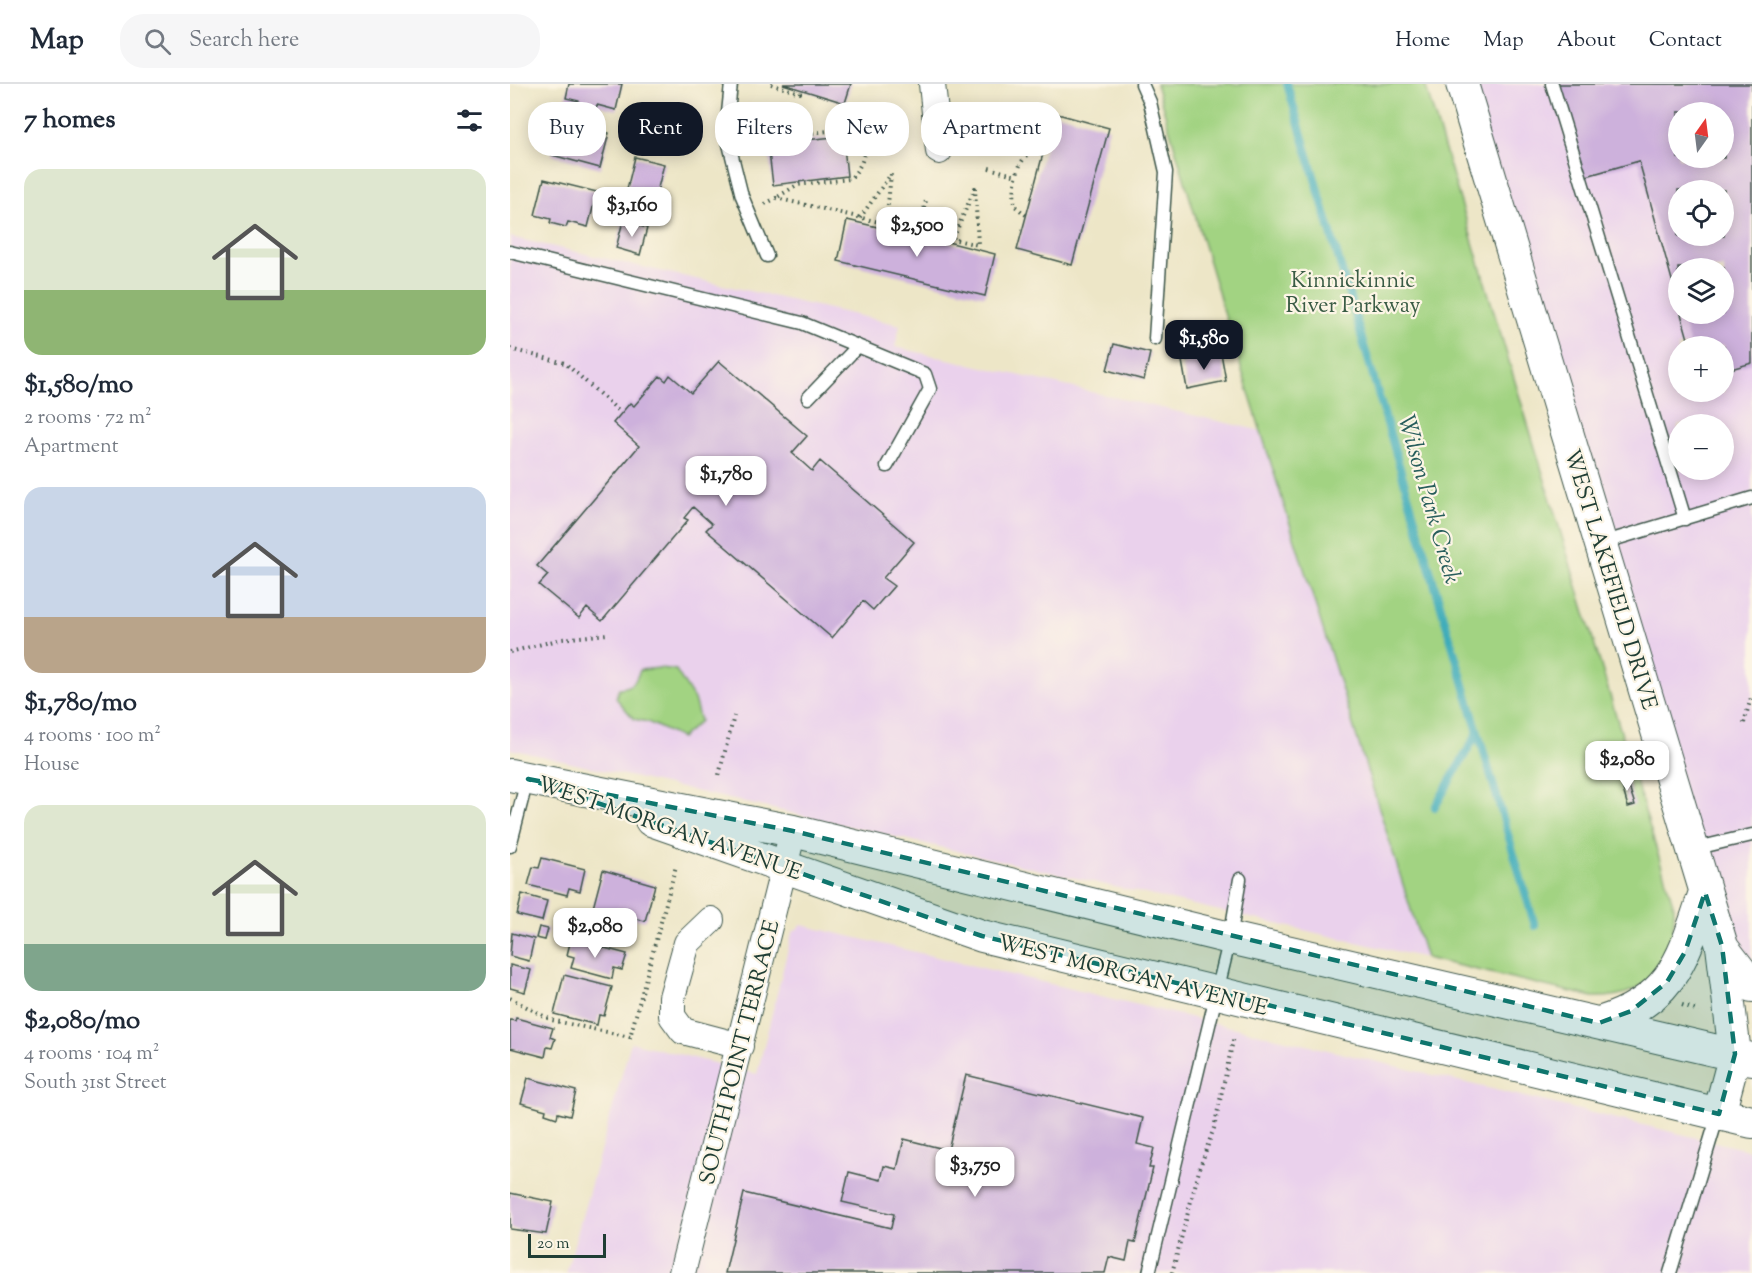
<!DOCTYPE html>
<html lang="en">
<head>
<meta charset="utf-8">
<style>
	body { margin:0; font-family:"Sorts Mill Goudy",serif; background:#f6f6f7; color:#1f2937; height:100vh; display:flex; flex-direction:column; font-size:22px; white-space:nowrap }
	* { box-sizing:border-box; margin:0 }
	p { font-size:20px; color:#747a83 }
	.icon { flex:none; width:33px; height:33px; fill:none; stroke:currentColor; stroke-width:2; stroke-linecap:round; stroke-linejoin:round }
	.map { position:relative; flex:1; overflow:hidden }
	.details { display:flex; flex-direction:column; background:#fff; width:510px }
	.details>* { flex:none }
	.top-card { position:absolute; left:18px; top:18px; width:570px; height:54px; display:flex; gap:12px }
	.needle { width:39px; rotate:14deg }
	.controls { position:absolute; left:1158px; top:18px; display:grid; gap:12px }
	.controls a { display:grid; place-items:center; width:66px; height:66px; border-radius:50%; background:#fff; box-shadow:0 3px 15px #0003; font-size:30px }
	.scale { position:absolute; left:18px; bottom:15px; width:78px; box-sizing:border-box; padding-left:6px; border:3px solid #1f3d34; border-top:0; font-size:16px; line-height:21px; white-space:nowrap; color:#1f3d34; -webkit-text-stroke:4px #fcf5e5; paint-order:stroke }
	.price { position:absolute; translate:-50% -51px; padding:0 14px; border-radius:12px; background:#fff; color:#222; font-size:20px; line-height:39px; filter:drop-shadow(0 2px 3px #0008) }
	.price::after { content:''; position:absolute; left:50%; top:36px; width:18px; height:14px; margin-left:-9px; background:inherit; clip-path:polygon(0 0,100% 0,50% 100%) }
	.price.current { background:#111827; color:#fff }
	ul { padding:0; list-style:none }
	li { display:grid; align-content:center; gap:12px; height:318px; padding:0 24px }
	li span { display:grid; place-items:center; height:186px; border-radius:18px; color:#555 }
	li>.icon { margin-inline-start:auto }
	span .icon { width:108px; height:108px; fill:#fffc; stroke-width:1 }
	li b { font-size:26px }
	h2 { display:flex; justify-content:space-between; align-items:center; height:72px; padding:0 24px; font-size:26px }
	.chip { padding:0 21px; border-radius:24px; background:#fff; box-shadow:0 3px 15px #0003; font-size:21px; line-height:54px }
	.chip.current { background:#111827; color:#fff }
	header { display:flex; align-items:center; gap:36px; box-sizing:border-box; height:84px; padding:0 30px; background:#fff; border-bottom:2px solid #e0e1e3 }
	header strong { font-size:28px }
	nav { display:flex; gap:33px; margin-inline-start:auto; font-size:21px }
	.search { width:420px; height:54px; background:#f6f6f7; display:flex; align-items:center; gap:15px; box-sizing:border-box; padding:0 21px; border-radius:24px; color:#747a83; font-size:22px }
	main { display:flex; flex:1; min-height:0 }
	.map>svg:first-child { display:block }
	.built { fill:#ead1ec; fill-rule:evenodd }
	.green { fill:#a2d382; stroke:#60885b; stroke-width:1.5 }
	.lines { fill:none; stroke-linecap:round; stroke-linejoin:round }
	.stream { stroke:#3cacb9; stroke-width:8 }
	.building { fill:#cdb1dc; fill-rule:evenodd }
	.service-casing { stroke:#3e564a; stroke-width:15 }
	.minor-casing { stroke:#3e564a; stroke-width:28 }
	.tertiary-casing { stroke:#3e564a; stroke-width:34 }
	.path { stroke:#3e564a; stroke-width:4; stroke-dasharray:1.5 4.5; stroke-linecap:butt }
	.service { stroke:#fff; stroke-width:12 }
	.minor { stroke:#fff; stroke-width:26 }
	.tertiary { stroke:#fff; stroke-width:32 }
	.marked { fill:#0f766e; fill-opacity:0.2; stroke:#0f766e; stroke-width:4.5; stroke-dasharray:12 8; stroke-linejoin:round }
	.labels { text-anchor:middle; stroke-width:4.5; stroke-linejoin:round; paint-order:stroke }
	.park-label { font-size:22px; fill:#395b44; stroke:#fcf5e5 }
	.street-label { font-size:22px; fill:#1f3d34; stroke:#fcf5e5 }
	.water-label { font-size:24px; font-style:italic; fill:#285e5c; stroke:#fcf5e5 }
</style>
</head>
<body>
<header>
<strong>Map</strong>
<div class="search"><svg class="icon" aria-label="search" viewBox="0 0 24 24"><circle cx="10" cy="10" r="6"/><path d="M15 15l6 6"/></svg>Search here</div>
<nav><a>Home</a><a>Map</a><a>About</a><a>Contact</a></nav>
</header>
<main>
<section class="details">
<h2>7 homes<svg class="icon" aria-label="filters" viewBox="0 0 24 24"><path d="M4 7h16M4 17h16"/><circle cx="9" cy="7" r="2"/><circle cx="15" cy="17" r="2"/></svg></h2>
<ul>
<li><span style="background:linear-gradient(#dfe7d0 65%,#8fb573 0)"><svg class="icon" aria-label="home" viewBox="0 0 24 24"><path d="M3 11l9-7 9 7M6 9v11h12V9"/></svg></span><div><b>$1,580/mo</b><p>2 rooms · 72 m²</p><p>Apartment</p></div></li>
<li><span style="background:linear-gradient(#c9d6e8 70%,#b9a48a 0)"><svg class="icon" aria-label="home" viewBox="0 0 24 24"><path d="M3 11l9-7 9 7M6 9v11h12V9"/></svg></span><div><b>$1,780/mo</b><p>4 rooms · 100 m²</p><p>House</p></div></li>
<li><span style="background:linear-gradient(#dfe7d0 75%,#7fa58c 0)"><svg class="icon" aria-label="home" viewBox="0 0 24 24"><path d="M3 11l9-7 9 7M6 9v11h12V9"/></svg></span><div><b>$2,080/mo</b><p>4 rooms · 104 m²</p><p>South 31st Street</p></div></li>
</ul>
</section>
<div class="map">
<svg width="1242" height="1189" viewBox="0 0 1242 1189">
	<rect width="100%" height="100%" fill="#fcf5e5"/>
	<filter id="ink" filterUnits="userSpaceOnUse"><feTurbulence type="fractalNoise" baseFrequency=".0167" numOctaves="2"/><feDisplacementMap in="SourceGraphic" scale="12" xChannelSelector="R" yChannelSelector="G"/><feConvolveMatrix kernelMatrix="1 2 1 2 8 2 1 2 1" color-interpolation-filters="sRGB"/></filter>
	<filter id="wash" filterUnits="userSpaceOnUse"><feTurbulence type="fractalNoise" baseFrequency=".008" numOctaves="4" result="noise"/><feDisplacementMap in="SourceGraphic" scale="24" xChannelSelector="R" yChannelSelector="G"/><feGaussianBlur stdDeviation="1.35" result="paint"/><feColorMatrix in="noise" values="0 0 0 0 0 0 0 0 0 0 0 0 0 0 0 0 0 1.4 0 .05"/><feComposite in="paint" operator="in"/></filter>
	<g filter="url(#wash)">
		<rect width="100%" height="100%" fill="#ede6c7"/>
		<path class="built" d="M952 0H1242V902L1212 862ZM1168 28H1214V74H1168ZM1168 106H1214V152H1168ZM1168 184H1214V230H1168ZM1168 262H1214V308H1168ZM1168 340H1214V386H1168Z
			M0 153 390 241 385 263 756 348 916 874 0 665Z
			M292 841 1242 1067V1189H56L121 958 247 990 282 849Z"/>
		<path class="green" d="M646 0H915L1164 823C1165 877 1141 915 1083 913L916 874 722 255Z
			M150 584 166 586 184 615 190 637 171 654 138 638 124 635 106 614 109 604C123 603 125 599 130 586Z"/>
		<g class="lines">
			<path class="stream" d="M777 0 1025 842
				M925 723 968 648"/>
		</g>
		<g id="blocks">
			<path class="building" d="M59 0H112L106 26 87 21 84 30 67 26 69 17 56 14Z
				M273 0H341L335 19Z
				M1047 0H1242V279L1214 287V262H1180L1171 230H1214V184H1168V218L1129 77 1073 93ZM1168 28H1214V74H1168ZM1168 106H1214V152H1168Z
				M138 21 167 30 159 58 130 50Z
				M544 29 599 44 562 181 507 166Z
				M51 36 99 49 90 84 42 71Z
				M333 52 337 92 263 101 258 60Z
				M125 73 154 80 145 116 116 109Z
				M34 95 87 108 78 143 58 138 56 143 40 139 41 135 25 131Z
				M337 136 398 150V148L485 170 475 212 328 177Z
				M113 137 137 144 130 171 106 164Z
				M604 260 640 269 634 296 597 286Z
				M711 269 716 297 677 305 672 277Z
				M209 277 297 352 282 369 302 387 310 377 404 458 373 494 384 502 363 526 353 517 322 554 196 446 202 440 183 423 174 434 178 436 92 537 77 524 69 534 29 501 38 491 27 482 129 362 103 339 120 319 124 322 150 292 156 297 160 291 181 309Z
				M1116 693 1125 721 1118 723 1110 695Z
				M32 774 75 785 70 807 59 804 57 811 18 801 23 783 29 784Z
				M93 786 145 801 135 837 83 824Z
				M12 810 37 817 32 837 7 831Z
				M29 843 38 845 35 856 26 854Z
				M2 849 24 855 19 877 0 872Z
				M61 855 117 870 112 886 104 884 102 895 61 884 64 873 57 871Z
				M0 881 21 886 15 908 0 904Z
				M54 891 102 903 94 932 89 931 87 941 44 930Z
				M6 934 43 944 40 953 45 955 42 964 37 963 35 973 0 964V936L5 937Z
				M456 991 633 1034 627 1060 644 1064 639 1084H643L625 1159 620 1158 616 1177 599 1173 595 1189H215L234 1109 381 1144 384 1130 332 1118 339 1088 371 1096 374 1082 387 1085 394 1055 438 1066Z
				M18 994 66 1007 60 1032 48 1029 47 1034 35 1030 36 1026 11 1019Z
				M0 1109 43 1118 36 1150 0 1145Z"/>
		</g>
	</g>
	<g filter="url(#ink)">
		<use href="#blocks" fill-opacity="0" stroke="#3e564a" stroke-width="1.5"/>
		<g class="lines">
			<g class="service-casing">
				<path id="service" d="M221 0 216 48 232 112 257 172
					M632 0 640 18 656 88 645 255
					M1042 0 1175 435
					M0 168 292 239 415 290 420 305 377 382
					M298 314 348 262
					M1092 459 1242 414
					M0 762 17 696
					M1183 765 1242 751
					M639 1189 720 854 730 795
					M1160 1189 1208 1031"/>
			</g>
			<g class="minor-casing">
				<path id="minor" d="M422 0 429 67
					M201 836 177 859 162 913V932L173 947 230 962
					M172 1189 283 747"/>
			</g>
			<g class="tertiary-casing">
				<path id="tertiary" d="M952 0 1212 862 1225 970 1209 1030
					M0 691 283 747 720 854 1242 975
					M141 736 472 852 1242 1038
					M1212 863 1242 902
					M1089 939C1164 916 1173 874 1195 808"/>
			</g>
			<path class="path" d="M261 0 290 9V6
				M237 56 328 46C361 50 360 74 340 95L287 101 266 114
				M356 67H373
				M479 84 507 92
				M255 120 266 114 468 161 465 104 443 155
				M516 131 505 122C502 101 508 63 534 64
				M350 134 381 90 376 140
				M410 148 416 116
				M0 265 55 279 111 329
				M0 568 52 555 97 550
				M1234 639 1242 610
				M209 691 224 632
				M0 914 41 936 120 953 166 782
				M1172 921 1189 927
				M662 1189 690 1083 704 1044 724 952"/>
			<use href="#service" class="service"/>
			<use href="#minor" class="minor"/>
			<use href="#tertiary" class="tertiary"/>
		</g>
	</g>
	<path class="marked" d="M18 695 283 747 1089 939 1121 927 1157 898 1175 868 1195 808 1212 862 1225 970 1209 1030 472 852Z"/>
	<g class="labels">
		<g class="park-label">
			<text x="843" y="203">Kinnickinnic<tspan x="843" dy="25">River Parkway</tspan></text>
		</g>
		<g class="street-label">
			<text transform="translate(1102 495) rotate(73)" y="8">WEST LAKEFIELD DRIVE</text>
			<text transform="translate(160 743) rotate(19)" y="8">WEST MORGAN AVENUE</text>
			<text transform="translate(623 890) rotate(14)" y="8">WEST MORGAN AVENUE</text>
			<text transform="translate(228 968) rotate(-76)" y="8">SOUTH POINT TERRACE</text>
		</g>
		<g class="water-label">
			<text transform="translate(920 415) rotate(74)" y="8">Wilson Park Creek</text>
		</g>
	</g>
</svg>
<div class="controls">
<a><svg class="needle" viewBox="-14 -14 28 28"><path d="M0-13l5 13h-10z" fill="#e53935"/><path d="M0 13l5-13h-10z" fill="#747a83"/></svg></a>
<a><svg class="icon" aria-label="locate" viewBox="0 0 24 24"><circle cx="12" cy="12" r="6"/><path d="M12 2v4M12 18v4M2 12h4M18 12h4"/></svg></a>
<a><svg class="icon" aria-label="layers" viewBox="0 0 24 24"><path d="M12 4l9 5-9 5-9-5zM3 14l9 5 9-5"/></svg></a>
<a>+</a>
<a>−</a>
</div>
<div class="scale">20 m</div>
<b class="price" style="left:122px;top:154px">$3,160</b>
<b class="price" style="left:407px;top:174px">$2,500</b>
<b class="price current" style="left:694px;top:287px">$1,580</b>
<b class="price" style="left:216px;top:423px">$1,780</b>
<b class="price" style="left:1117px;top:708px">$2,080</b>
<b class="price" style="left:85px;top:875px">$2,080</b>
<b class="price" style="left:465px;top:1114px">$3,750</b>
<div class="top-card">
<a class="chip">Buy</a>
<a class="chip current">Rent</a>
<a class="chip">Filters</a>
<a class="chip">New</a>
<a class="chip">Apartment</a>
</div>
</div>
</main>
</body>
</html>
